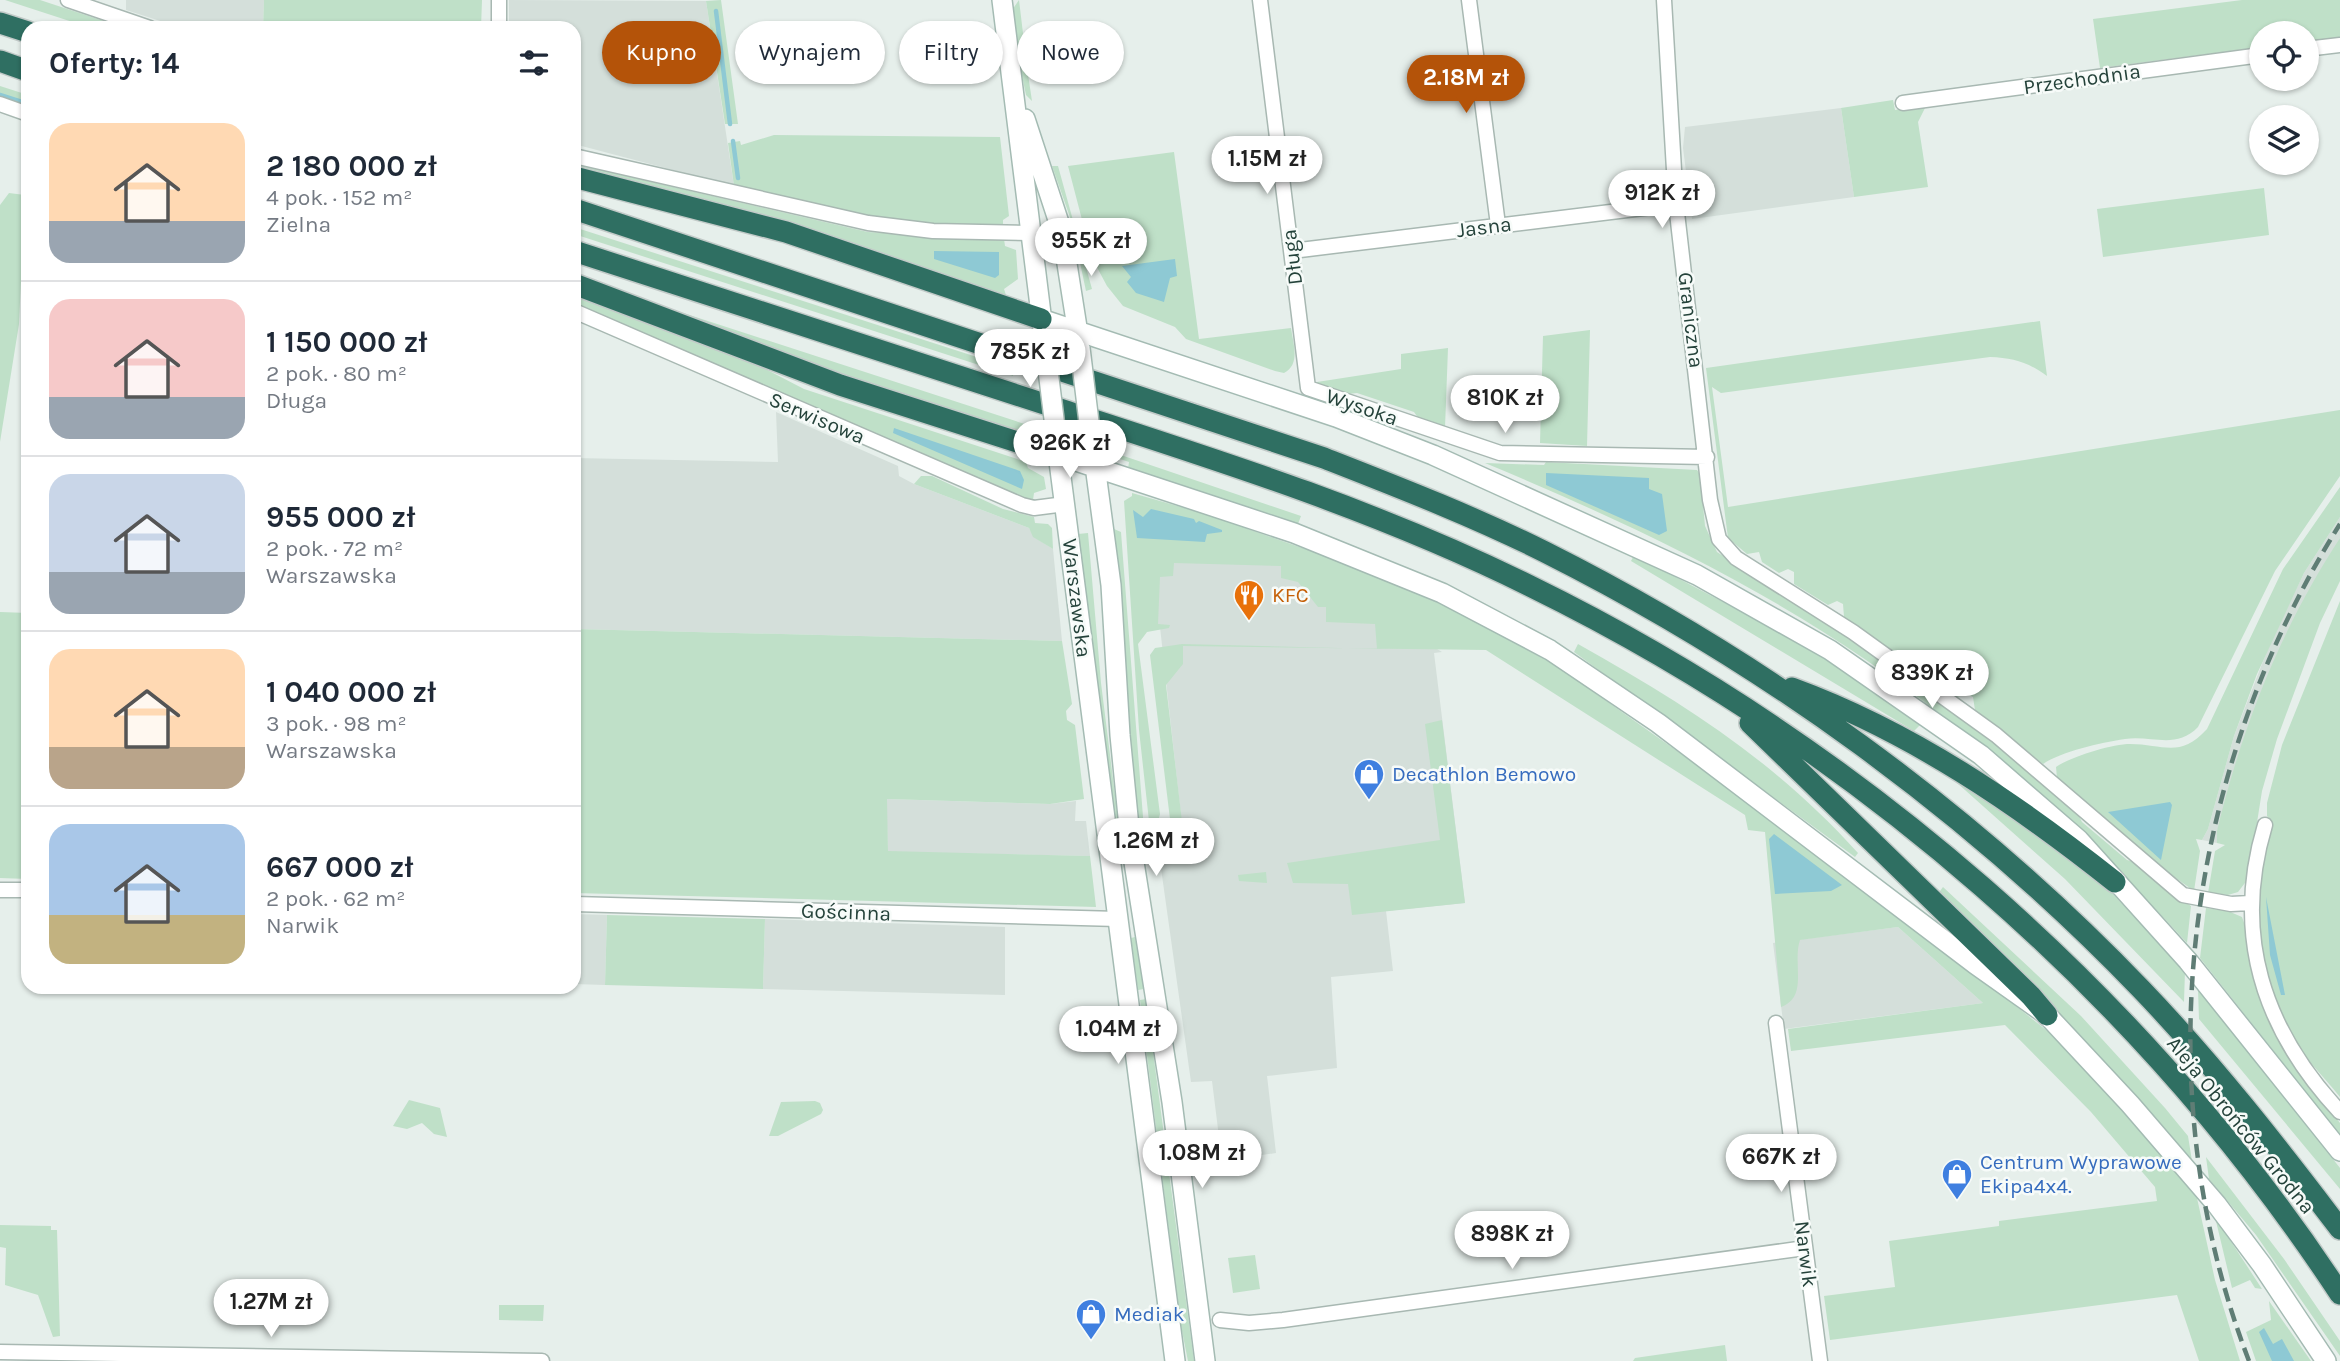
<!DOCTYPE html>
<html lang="pl">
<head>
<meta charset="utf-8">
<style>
	body { margin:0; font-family:Karla,sans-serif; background:#f2f2f3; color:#1f2937; height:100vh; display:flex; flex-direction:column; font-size:26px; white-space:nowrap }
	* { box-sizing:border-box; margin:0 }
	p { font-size:23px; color:#747a83 }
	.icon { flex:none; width:38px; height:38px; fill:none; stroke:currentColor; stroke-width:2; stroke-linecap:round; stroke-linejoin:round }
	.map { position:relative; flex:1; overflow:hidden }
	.drawer { position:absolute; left:21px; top:21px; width:560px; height:973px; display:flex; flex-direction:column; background:#fff; border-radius:21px; box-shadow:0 2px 5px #0004 }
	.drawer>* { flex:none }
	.top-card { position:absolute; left:602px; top:21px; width:665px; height:63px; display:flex; gap:14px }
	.buttons { position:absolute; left:2249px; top:21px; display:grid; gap:14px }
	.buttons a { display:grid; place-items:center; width:70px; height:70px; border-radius:50%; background:#fff; box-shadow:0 2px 5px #0004; font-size:35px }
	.price { position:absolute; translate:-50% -60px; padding:0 16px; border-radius:24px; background:#fff; color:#222; font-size:23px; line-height:46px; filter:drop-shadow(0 2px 4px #0008) }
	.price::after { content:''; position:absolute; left:50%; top:42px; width:21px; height:16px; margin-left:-10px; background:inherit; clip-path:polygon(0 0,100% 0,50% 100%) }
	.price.on { background:#b45309; color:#fff }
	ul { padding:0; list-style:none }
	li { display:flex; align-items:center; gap:21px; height:175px; padding:0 28px }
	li+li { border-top:2px solid #e0e1e3 }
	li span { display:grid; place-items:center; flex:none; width:196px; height:140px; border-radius:21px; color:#555 }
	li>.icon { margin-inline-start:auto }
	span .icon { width:84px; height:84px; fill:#fffc; stroke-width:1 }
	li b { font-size:30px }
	h2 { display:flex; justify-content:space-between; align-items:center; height:84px; padding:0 28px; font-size:30px }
	.tag { padding:0 24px; border-radius:32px; background:#fff; box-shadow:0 2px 5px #0004; font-size:24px; line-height:63px }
	.tag.on { background:#b45309; color:#fff }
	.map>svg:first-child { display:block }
	.built { fill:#d4dfda }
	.green { fill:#bfe0c8 }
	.water { fill:#8ec9d4 }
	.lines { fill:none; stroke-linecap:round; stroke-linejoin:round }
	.stream { stroke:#8ec9d4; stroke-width:4.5 }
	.minor-casing { stroke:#a8b8b2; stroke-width:17 }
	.secondary-casing { stroke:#a4bbb3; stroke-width:22 }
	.motorway-casing { stroke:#c2cac8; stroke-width:24 }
	.minor { stroke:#fff; stroke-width:14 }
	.secondary { stroke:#fff; stroke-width:19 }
	.motorway { stroke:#2f6f62; stroke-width:21 }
	.rail { stroke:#5f7d75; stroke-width:4.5; stroke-dasharray:14 7; stroke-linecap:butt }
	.secondary-bridge-casing { stroke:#a4bbb3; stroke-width:22; stroke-linecap:butt }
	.secondary-bridge { stroke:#fff; stroke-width:19 }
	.labels { text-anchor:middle; stroke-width:5; stroke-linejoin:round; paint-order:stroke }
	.street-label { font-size:21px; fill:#24423a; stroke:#f7fbf9 }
	.food-label { font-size:21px; fill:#c56008; stroke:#f7fbf9; text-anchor:start }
	.shop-label { font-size:21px; fill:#366cbe; stroke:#f7fbf9; text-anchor:start }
</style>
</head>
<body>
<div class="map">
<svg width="2340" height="1361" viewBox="0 0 2340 1361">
	<rect width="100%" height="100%" fill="#e6efeb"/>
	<path class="built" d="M126 0H264L263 28H182L126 10Z
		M509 0 706 1 734 186 574 144V28H509Z
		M1841 108 1854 197 1692 219 1683 148 1685 127Z
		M776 412 898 466 899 476 914 484 1029 528 1034 537 1053 549 1062 641 574 629V458L778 462Z
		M2340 517V538L2217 831V843L2202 840 2208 829 2234 736 2269 646 2304 573Z
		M1234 525 1442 652 1434 653 1465 903 1386 911 1393 971 1331 977 1337 1068 1267 1076 1276 1153 1222 1161 1212 1081 1191 1082 1158 847 1184 843 1160 627 1140 628 1133 544Z
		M886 799 1050 804 1076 801 1075 821H1086L1090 856 888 852Z
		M574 914 607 915 605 985 574 984Z
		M765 919 1005 927V995L763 989Z
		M1898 927 1983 1003 1784 1029 1773 943Z"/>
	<path class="green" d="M5 0H40L125 28H91Z
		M264 0H482L481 28H263Z
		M721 0 738 124H725L706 1Z
		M1019 0 1025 50 1016 45 1012 10Z
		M2242 0H2340V37L2307 42 2306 33H2261V47L2100 68 2093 19Z
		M1026 61 1032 101 1026 95 1020 66Z
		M0 86 28 95V107L0 98Z
		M1893 100 1895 110 1926 106 1918 122 1928 187 1854 197 1841 108Z
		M774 135 1000 137 1009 216 1003 220V226L908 223 867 217 734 186 728 143 740 141 741 145Z
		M1174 152 1199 339 1291 328C1293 343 1301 364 1284 373L1275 371 1186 339 1175 327 1123 306 1107 286 1092 258 1068 166Z
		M574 164 868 232 1004 239 1005 246 1016 250 1018 279 1004 289 1006 295 1000 296 574 171Z
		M1052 166H1058L1092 289 1086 291 1071 220Z
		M2264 188 2269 235 2103 257 2097 209Z
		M9 193 25 195 19 324 0 442V205Z
		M574 227 1014 369 1013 376 574 234Z
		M574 291 740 356 804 389 1026 462 1028 468 1044 477 1046 489 1034 493 1033 500 1017 496 574 305Z
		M668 308 1037 428V431L1025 428 1024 433 762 348 668 311Z
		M2040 321 2047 376C2028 362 2013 358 1990 357L1721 393 1712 387 1728 507 2340 410V476L2275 571 2198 727C2176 750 2152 735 2125 739 2099 743 2063 751 2043 764L1975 710 1973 697 1967 694 1957 697 1844 617 1843 604 1837 601 1828 605 1794 584V572L1788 569 1779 573 1762 562 1759 552 1747 554 1728 538 1706 368Z
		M1590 330 1587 446 1540 443 1543 336Z
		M1448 348 1445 428 1419 419 1414 412 1357 393 1348 394 1317 385V382L1401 369V354Z
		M1109 451 1301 516 1298 524 1128 469 1129 462 1114 457Z
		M1546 462 1697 470 1700 474 1705 526 1717 552 1924 687 2020 762 2076 810 2082 822 2127 860 2134 862 2191 906 2187 943C2090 837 1985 742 1866 660 1748 579 1617 518 1485 463L1544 465Z
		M921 476H932L1003 509 1034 517 1035 523 1048 524 1052 528 1053 549 1033 537 1029 528 914 484Z
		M2340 487V517L2304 573 2257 674 2234 736 2208 829 2202 840 2196 839 2200 851 2194 891 2159 866 2057 778 2056 767C2070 757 2112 744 2130 744 2163 744 2180 759 2207 729L2283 569Z
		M1132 493 1248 526V529L1331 558 1455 610 1557 666 1742 797 1956 958 2051 1034 2131 1119 2197 1198 2215 1280 2240 1361H2199L2177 1295 1830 1340 1824 1296 1895 1287 1889 1241 1999 1226V1221L2157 1201 2155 1187 2091 1112 2005 1025 1791 1051 1788 1029 1983 1003 1898 927 1800 940C1792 963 1809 997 1781 1007L1765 832 1748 830 1745 815 1486 650 1183 646V664L1166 685 1185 847 1174 860 1160 864 1154 856 1152 841 1166 831 1170 819 1150 655 1155 648 1182 644 1377 649 1375 624 1326 622V607H1318L1298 582 1281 578V566L1174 563 1173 576 1160 577 1158 624 1170 625 1169 628 1147 632 1138 644 1160 814 1157 826 1150 830 1139 730 1124 501 1132 496Z
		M1114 529 1121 532 1144 830 1137 826Z
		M1088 533 1101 683 1122 851 1118 852 1078 534Z
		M2340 538V581L2320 623 2277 739 2262 791 2248 879 2238 892 2228 895 2208 893 2215 851 2225 845 2217 843V831C2242 727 2281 628 2340 538Z
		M1634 555 1801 643 1921 724 1914 731 1631 561Z
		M2340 601V1097C2321 1073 2298 1052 2284 1025 2252 963 2249 885 2271 820L2267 816V803L2282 745Z
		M0 612 28 613V879L0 878Z
		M574 629 1062 641 1072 704 1066 711 1067 720 1075 725 1084 799 1050 804 887 799 888 851 1090 856 1096 907 574 893Z
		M1578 644C1685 704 1775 761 1858 853L1855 857 1574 652Z
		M1442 720 1465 903 1352 915 1348 884 1293 883 1287 863 1440 840 1425 724Z
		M1947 774 2009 810 2109 890 2185 971 2184 1002 2065 879Z
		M1266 872 1267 883 1239 881 1238 875Z
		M1943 887 2081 1016 2165 1108 2188 1136 2192 1161 2099 1056 1937 895Z
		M2206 908 2228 911 2242 917C2251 939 2250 967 2258 991 2274 1042 2308 1081 2340 1123V1135L2200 958Z
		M607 915 765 919 763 989 605 985Z
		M1135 937 1144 989 1138 990 1131 938Z
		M2198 989 2340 1168V1189L2199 1019Z
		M1146 999 1194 1361H1188L1181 1326 1140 1000Z
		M409 1100 440 1108 447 1137 434 1134 422 1123 407 1129 393 1126Z
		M815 1101 820 1103 823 1110 821 1114 778 1136H769L781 1102Z
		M2206 1157 2284 1259 2340 1341V1356L2256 1235 2209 1179Z
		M2215 1217 2262 1289 2255 1288 2250 1280 2232 1288Z
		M0 1225 51 1226V1230H57L60 1336 53 1337 38 1295 5 1285 6 1248 0 1247Z
		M1255 1255 1260 1289 1233 1293 1228 1258Z
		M2269 1301 2311 1361H2256L2246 1332 2271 1320Z
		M499 1305H544L543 1321 499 1320Z
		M1725 1345 1727 1361H1633L1635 1358Z"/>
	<path class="water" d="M934 251 999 252V275L995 278 934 259Z
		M1175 259 1177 276 1170 278 1164 302 1136 293 1127 282 1131 277 1122 266Z
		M894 428 1020 471 1024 480 1022 489 893 433Z
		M1546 473 1649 478V489L1662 494 1667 531 1659 535 1546 485Z
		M1151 509 1194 519 1196 523 1199 521 1222 530V532L1207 534 1205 542 1137 538 1133 510 1143 517Z
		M2170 802 2172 805 2161 860 2108 812Z
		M1774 834 1842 885 1831 891 1775 894 1769 839Z
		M2266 897 2285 995H2281L2270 955Z
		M2264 1328 2273 1344 2282 1339 2294 1361H2272L2259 1332Z"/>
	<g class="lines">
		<path class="stream" d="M716 11 730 124
			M0 95 28 104
			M733 141 738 178"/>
		<g class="minor-casing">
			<path id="minor" d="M68 0 150 28
				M1260 0 1308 388 1500 453 1707 457
				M1469 0 1498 225
				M1664 0 1676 204 1710 500 1719 539 1736 558 1853 632 1996 735 2183 895 2231 904 2250 903
				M499 28V0
				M2306 49 2340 45
				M1903 103 2261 55
				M0 104 28 114
				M574 156 868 223 933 231 1030 233
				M1292 251 1676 204
				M574 311 1022 505 1034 508 1065 504
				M2265 825C2232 935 2263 1029 2340 1112
				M0 890H28
				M574 904 1118 919
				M1776 1023 1820 1361
				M1220 1320 1249 1323 1283 1320 1805 1248
				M0 1352 542 1361"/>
		</g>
		<g class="secondary-casing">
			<path id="secondary" d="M1002 0 1043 330
				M1025 119 1062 232 1079 340
				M1041 319 1336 417 1433 455 1697 575 1830 650 1981 755 2079 840 2188 961 2340 1151
				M1057 446 1175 1361
				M1058 455 1294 533 1442 593 1550 650 1658 723 1975 964 2047 1015 2130 1104 2217 1205 2262 1265 2326 1361
				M1094 458 1111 585 1120 735 1130 837 1172 1102 1205 1361"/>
		</g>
		<g class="motorway-casing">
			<path id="motorway" d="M0 23 28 32
				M0 61 28 71
				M574 177 786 232 1041 319
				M574 209 1324 458C1398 487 1473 516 1545 552 1764 662 1971 812 2141 989 2213 1064 2277 1146 2340 1229
				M574 251C738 304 902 357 1066 411 1224 462 1381 512 1530 586 1853 744 2143 994 2340 1294
				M574 284 840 385 1058 455
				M1792 688C1910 731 2017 804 2115 882
				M1750 723 2031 996 2047 1015"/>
		</g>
		<use href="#minor" class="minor"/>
		<use href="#secondary" class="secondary"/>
		<use href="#motorway" class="motorway"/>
		<path class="rail" d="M2249 1361C2143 1086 2185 771 2340 524"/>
		<g class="secondary-bridge-casing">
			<path id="secondary-bridge" d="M1044 338 1056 435
				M1080 348 1092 447"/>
		</g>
		<use href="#secondary-bridge" class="secondary-bridge"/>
	</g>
	<defs>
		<g id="restaurant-pin" transform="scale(1.575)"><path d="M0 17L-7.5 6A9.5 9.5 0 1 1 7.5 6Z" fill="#e8710a" stroke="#f7fbf9"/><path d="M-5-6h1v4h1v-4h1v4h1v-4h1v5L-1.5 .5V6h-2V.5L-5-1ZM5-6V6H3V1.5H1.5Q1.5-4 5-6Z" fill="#fff"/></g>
		<g id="shop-pin" transform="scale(1.575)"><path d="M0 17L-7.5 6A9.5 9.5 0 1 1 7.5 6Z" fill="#3f7fe0" stroke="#f7fbf9"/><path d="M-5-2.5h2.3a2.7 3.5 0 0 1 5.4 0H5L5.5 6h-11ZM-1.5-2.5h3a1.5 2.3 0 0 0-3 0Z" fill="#fff"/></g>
	</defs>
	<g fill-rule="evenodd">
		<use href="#restaurant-pin" x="1249" y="595"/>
		<use href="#shop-pin" x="1369" y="774"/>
		<use href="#shop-pin" x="1957" y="1174"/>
		<use href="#shop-pin" x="1091" y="1314"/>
	</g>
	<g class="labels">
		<g class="street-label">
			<text transform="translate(2082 79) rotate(-8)" y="7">Przechodnia</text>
			<text transform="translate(1484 227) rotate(-7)" y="7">Jasna</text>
			<text transform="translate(1292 257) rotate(-97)" y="7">Długa</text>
			<text transform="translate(1691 320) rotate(83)" y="7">Graniczna</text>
			<text transform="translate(1362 407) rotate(19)" y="7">Wysoka</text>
			<text transform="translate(817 418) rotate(23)" y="7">Serwisowa</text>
			<text transform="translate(1077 598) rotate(83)" y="7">Warszawska</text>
			<text transform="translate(846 912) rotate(2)" y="7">Gościnna</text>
			<text transform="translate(2241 1125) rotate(51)" y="7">Aleja Obrońców Grodna</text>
			<text transform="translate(1806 1254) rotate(83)" y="7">Narwik</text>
		</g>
		<g class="food-label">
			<text x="1272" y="602">KFC</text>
		</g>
		<g class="shop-label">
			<text x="1392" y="781">Decathlon Bemowo</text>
			<text x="1980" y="1169">Centrum Wyprawowe<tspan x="1980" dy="24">Ekipa4x4.</tspan></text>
			<text x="1114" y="1321">Mediak</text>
		</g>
	</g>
</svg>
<div class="buttons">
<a><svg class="icon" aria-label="locate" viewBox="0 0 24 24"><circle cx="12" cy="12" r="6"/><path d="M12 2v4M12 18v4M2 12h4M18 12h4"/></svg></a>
<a><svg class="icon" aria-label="layers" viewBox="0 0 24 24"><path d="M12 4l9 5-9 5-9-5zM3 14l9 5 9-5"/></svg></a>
</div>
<b class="price on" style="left:1466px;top:115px">2.18M zł</b>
<b class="price" style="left:1267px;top:196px">1.15M zł</b>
<b class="price" style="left:1662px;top:230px">912K zł</b>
<b class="price" style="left:1091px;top:278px">955K zł</b>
<b class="price" style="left:1030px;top:389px">785K zł</b>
<b class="price" style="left:1505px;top:435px">810K zł</b>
<b class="price" style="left:1070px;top:480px">926K zł</b>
<b class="price" style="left:1932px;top:710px">839K zł</b>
<b class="price" style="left:1156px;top:878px">1.26M zł</b>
<b class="price" style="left:1118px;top:1066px">1.04M zł</b>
<b class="price" style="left:1202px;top:1190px">1.08M zł</b>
<b class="price" style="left:1781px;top:1194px">667K zł</b>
<b class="price" style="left:1512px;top:1271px">898K zł</b>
<b class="price" style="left:271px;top:1339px">1.27M zł</b>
<div class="top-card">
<a class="tag on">Kupno</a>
<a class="tag">Wynajem</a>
<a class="tag">Filtry</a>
<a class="tag">Nowe</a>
</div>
<section class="drawer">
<h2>Oferty: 14<svg class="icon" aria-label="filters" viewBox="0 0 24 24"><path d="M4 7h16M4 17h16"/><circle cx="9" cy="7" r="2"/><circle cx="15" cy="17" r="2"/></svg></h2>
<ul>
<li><span style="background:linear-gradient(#ffd9b3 70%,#9aa5b1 0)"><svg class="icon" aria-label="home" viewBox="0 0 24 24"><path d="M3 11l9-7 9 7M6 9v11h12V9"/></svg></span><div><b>2 180 000 zł</b><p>4 pok. · 152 m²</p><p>Zielna</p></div></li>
<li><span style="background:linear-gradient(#f6c9c9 70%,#9aa5b1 0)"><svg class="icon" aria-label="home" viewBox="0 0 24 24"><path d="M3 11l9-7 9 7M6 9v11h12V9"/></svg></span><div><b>1 150 000 zł</b><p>2 pok. · 80 m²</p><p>Długa</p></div></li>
<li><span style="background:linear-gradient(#c9d6e8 70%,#9aa5b1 0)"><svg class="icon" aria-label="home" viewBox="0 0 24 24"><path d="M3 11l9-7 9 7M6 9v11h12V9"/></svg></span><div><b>955 000 zł</b><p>2 pok. · 72 m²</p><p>Warszawska</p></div></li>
<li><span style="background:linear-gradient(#ffd9b3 70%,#b9a48a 0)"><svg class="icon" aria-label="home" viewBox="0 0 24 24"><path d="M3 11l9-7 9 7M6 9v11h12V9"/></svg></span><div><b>1 040 000 zł</b><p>3 pok. · 98 m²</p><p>Warszawska</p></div></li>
<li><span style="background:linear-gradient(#a9c7e8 65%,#c2b280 0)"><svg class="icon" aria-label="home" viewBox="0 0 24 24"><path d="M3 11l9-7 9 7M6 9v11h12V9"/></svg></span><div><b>667 000 zł</b><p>2 pok. · 62 m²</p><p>Narwik</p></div></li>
</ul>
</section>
</div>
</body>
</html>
